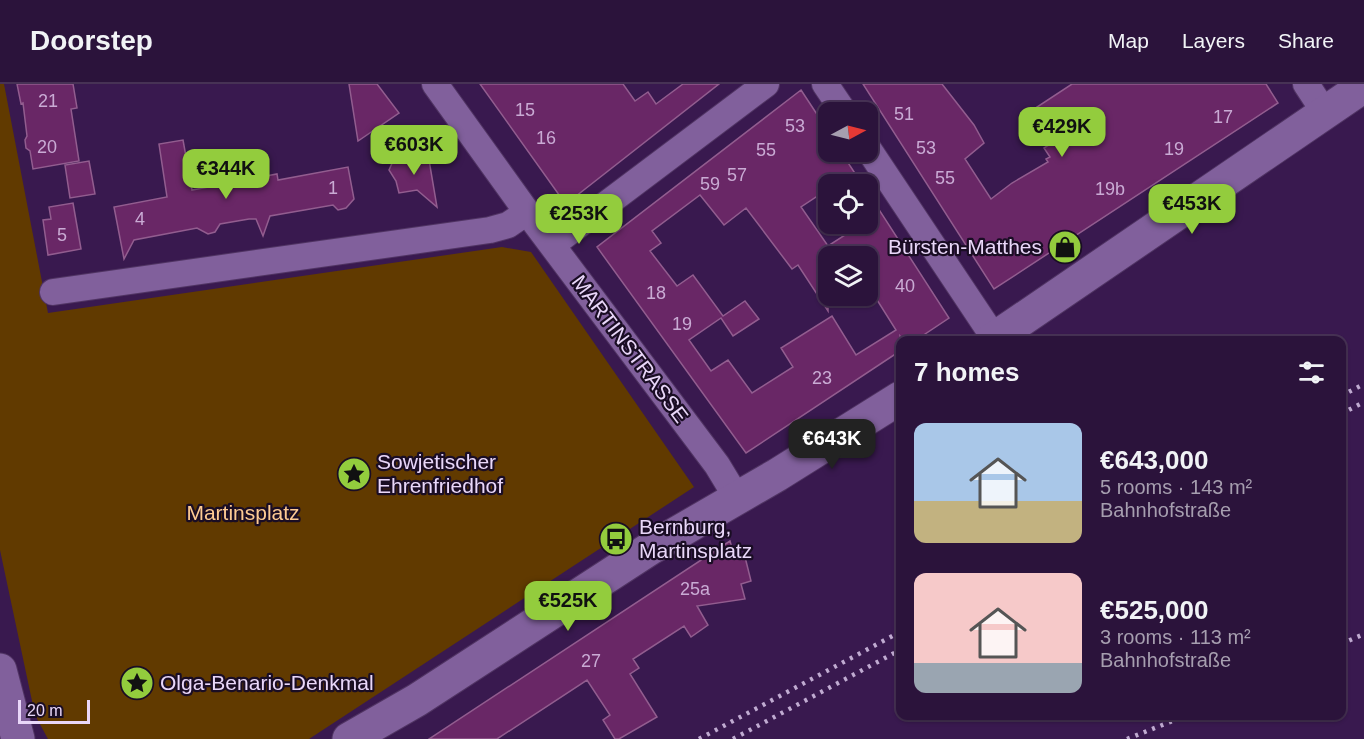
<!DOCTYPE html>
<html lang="en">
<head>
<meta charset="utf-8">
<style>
	body { margin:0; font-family:Arial,sans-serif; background:#331c42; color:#f1f3f6; height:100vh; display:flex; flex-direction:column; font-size:22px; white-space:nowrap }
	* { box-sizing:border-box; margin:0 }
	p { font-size:20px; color:#a69eaf }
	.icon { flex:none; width:33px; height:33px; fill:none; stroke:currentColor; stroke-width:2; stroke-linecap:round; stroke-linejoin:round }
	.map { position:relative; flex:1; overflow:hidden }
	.sheet { position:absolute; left:896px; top:252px; width:450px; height:384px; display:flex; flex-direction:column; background:#2b133b; border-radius:12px; box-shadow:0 2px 4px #0004,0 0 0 2px #473255 }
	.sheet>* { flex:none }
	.needle { width:39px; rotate:83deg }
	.tools { position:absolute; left:818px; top:18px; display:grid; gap:12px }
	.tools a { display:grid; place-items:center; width:60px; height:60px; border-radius:12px; background:#2b133b; box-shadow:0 2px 4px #0004,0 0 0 2px #473255; font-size:30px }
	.scale { position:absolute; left:18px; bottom:15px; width:72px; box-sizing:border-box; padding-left:6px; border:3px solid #e9d7f9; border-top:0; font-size:16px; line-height:21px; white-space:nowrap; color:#e9d7f9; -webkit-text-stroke:4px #1a0d24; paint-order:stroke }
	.price { position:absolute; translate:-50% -51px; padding:0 14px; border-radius:12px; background:#93cc3d; color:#111; font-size:20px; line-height:39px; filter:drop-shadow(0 2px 3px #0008) }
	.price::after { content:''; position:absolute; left:50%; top:36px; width:18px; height:14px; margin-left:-9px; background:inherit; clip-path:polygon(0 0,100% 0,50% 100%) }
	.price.on { background:#222; color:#fff }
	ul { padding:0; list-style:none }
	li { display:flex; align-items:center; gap:18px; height:150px; padding:0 18px }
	li span { display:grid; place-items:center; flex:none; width:168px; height:120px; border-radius:12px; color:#555 }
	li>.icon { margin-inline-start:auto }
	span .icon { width:72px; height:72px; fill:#fffc; stroke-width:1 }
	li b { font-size:26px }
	h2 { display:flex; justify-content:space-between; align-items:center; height:72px; padding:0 18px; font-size:26px }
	header { display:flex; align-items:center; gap:36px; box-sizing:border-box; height:84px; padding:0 30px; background:#2b133b; border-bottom:2px solid #473255 }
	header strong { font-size:28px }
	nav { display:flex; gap:33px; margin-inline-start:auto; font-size:21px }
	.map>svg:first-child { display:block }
	.green { fill:#613a00 }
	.building { fill:#692766; stroke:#925d8f; stroke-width:1.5; fill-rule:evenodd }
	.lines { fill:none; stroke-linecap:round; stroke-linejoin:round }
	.street-casing { stroke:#503463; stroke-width:28 }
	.secondary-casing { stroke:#503463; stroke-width:35 }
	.street { stroke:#81609c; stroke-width:26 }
	.secondary { stroke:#81609c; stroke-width:33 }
	.rail { stroke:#c0abd1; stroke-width:4.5; stroke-dasharray:3 6; stroke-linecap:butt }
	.labels { text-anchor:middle; stroke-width:4.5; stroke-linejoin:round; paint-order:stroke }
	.number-label { font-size:18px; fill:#c9abd4 }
	.poi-label { font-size:21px; fill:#e9d7f9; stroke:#1a0d24; text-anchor:start }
	.street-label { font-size:21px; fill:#e9d7f9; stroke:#1a0d24 }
	.park-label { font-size:21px; fill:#fecb93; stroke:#1a0d24 }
</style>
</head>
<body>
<header>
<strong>Doorstep</strong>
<nav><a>Map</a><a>Layers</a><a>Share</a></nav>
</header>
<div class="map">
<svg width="1364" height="655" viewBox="0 0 1364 655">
	<rect width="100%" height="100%" fill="#39194f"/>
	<path class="green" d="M0 0H4L48 229 502 163 531 168 694 403 309 655H48L35 631 0 466Z"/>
	<path class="building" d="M17 0H73L77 24 71 25 79 77 33 85 30 67 26 64 25 56 27 52 23 19 21 20Z
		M349 0H377L399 29 358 57Z
		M480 0H623L635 17 648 8 656 20 683 0H719L571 116 562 115Z
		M863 0H942L974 41 984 59 965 75 991 115 1012 99 1048 78 1046 75 1050 73 1044 64 1055 57 1034 25 1072 0H1266L1278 19 994 205Z
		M801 6 828 47V68H841L862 100H828V105L801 123 828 162 862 140H867V107L949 234 916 256H903L900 252V267L746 369 597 163ZM700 111 724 141 746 124 792 185 798 181 828 227V172H867V200L896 246 856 271 832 232 781 264 793 283 752 309 728 276 711 287 689 256 721 234 733 252 759 235 745 217 723 232 693 191 677 202 650 167 661 159 652 147Z
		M183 56 192 106 277 90 278 96 348 83 354 115 346 124 338 126 333 121 270 132 263 152 256 135H249L220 140 215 148 208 150 197 144 134 156 124 175 114 123 167 113 159 60Z
		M428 70 437 123 417 106 399 109 396 97 389 86 394 75Z
		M89 77 95 110 70 114 65 81Z
		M73 119 81 165 48 171 43 136 51 135 49 123Z
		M730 457 735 475 745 473 751 497 741 500 745 515 697 522 708 541 691 553 684 542 633 575 639 584 630 590 657 633 619 655H615L603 636 610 631 587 596 497 655H429Z"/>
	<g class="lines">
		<g class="street-casing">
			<path id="street" d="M435 0 527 128 717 381 737 414
				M825 0 844 28
				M1306 0 1325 29
				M867 63 995 255
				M552 161 766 0
				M53 208 490 146 508 141 527 128"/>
		</g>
		<g class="secondary-casing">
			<path id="secondary" d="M992 256 1364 2
				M0 586 18 655
				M349 655 417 616 651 464 777 391 900 314"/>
		</g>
		<use href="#street" class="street"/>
		<use href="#secondary" class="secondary"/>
		<path class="rail" d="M1341 312 1364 300
			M1341 330 1364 318
			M1341 560 1364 550
			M699 655 900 548
			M733 655 900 566
			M1127 655 1185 632"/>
	</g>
	<defs>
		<g id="shop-disc" transform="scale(1.725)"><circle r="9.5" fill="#93cc3d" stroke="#1a0d24"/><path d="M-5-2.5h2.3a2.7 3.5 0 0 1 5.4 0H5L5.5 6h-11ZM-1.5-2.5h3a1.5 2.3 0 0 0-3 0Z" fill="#111"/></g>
		<g id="sight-disc" transform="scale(1.725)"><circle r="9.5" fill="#93cc3d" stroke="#1a0d24"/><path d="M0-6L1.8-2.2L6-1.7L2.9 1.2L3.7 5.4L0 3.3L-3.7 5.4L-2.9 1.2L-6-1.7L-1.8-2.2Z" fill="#111"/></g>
		<g id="bus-disc" transform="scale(1.725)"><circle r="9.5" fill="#93cc3d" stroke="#1a0d24"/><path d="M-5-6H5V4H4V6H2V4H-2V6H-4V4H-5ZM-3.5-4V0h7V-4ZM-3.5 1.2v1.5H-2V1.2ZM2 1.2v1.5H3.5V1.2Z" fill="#111"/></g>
	</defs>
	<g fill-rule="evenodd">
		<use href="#shop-disc" x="1065" y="163"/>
		<use href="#sight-disc" x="354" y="390"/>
		<use href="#bus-disc" x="616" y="455"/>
		<use href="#sight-disc" x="137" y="599"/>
	</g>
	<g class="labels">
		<g class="number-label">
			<text x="48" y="23">21</text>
			<text x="525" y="32">15</text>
			<text x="904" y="36">51</text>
			<text x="1223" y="39">17</text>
			<text x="795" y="48">53</text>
			<text x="546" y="60">16</text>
			<text x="47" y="69">20</text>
			<text x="926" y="70">53</text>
			<text x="1174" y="71">19</text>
			<text x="766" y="72">55</text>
			<text x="737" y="97">57</text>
			<text x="945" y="100">55</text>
			<text x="710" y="106">59</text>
			<text x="333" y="110">1</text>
			<text x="1110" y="111">19b</text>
			<text x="140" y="141">4</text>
			<text x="62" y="157">5</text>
			<text x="905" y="208">40</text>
			<text x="656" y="215">18</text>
			<text x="682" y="246">19</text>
			<text x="822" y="300">23</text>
			<text x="695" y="511">25a</text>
			<text x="591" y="583">27</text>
		</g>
		<g class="poi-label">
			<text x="1042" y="170" text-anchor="end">Bürsten-Matthes</text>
			<text x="377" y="385">Sowjetischer<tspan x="377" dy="24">Ehrenfriedhof</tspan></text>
			<text x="639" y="450">Bernburg,<tspan x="639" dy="24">Martinsplatz</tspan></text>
			<text x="160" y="606">Olga-Benario-Denkmal</text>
		</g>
		<g class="street-label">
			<text transform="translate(630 265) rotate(53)" y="7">MARTINSTRASSE</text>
		</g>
		<g class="park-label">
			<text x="243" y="436">Martinsplatz</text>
		</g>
	</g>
</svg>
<div class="tools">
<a><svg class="needle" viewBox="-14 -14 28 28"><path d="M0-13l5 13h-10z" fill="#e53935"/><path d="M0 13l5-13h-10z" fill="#a69eaf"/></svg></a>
<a><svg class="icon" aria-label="locate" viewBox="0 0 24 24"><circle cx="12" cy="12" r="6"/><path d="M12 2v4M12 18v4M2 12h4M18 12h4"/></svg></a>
<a><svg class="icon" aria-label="layers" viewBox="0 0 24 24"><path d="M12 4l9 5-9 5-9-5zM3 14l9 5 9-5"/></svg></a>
</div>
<div class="scale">20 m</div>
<b class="price" style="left:1062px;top:74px">€429K</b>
<b class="price" style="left:414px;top:92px">€603K</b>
<b class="price" style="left:226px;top:116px">€344K</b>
<b class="price" style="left:1192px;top:151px">€453K</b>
<b class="price" style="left:579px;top:161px">€253K</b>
<b class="price on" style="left:832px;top:386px">€643K</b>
<b class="price" style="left:568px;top:548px">€525K</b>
<section class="sheet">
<h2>7 homes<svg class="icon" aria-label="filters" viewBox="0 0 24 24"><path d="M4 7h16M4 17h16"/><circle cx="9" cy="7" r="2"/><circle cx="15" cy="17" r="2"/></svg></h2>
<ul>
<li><span style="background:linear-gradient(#a9c7e8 65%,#c2b280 0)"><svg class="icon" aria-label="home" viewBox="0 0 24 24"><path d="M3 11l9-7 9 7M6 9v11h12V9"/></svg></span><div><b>€643,000</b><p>5 rooms · 143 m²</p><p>Bahnhofstraße</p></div></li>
<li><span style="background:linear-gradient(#f6c9c9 75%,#9aa5b1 0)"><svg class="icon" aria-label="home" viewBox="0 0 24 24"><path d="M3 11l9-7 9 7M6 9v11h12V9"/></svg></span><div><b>€525,000</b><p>3 rooms · 113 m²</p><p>Bahnhofstraße</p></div></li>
</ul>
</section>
</div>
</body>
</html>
